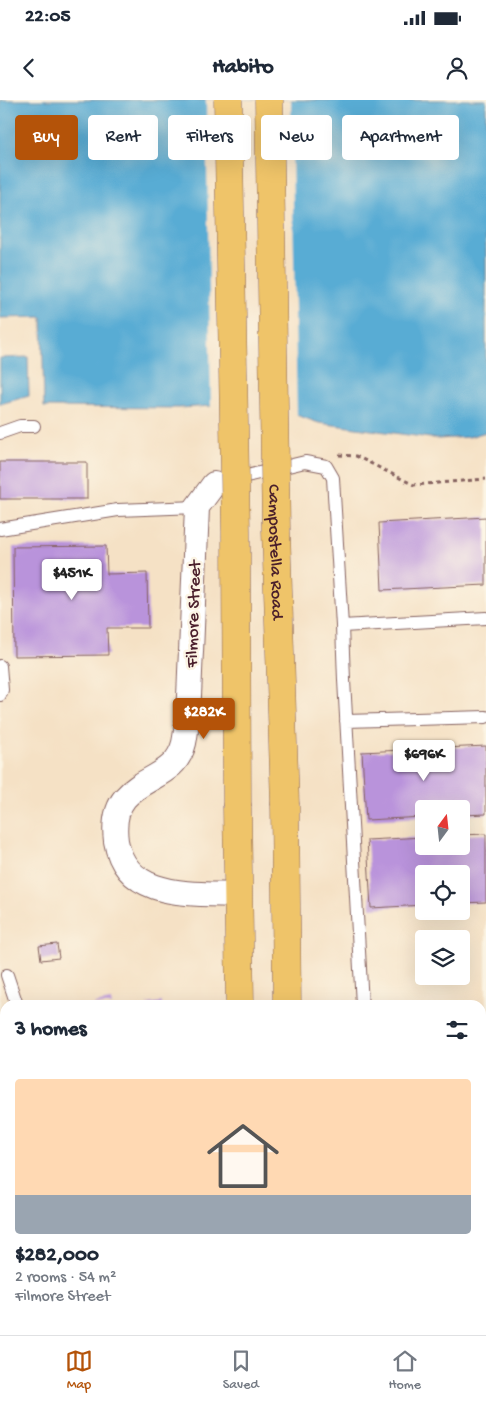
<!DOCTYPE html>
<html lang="en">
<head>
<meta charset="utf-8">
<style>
	body { margin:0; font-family:"Gochi Hand",sans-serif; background:#f6f6f7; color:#1f2937; height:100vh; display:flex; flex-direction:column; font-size:19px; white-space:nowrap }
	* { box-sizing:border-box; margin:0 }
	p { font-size:16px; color:#747a83 }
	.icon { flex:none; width:28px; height:28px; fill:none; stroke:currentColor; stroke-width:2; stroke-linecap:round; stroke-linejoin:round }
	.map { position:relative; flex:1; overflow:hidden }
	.drawer { position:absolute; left:0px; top:900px; width:486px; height:335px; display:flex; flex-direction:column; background:#fff; border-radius:15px 15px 0 0; box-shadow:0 5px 20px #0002 }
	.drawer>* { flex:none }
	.hud { position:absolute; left:15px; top:15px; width:456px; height:45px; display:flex; gap:10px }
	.needle { width:32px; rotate:15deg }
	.buttons { position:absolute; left:415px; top:700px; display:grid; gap:10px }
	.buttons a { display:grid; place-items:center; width:55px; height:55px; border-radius:5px; background:#fff; box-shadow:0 5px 20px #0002; font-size:25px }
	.price { position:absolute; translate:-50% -42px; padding:0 11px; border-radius:5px; background:#fff; color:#222; font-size:16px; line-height:32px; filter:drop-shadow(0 1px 2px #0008) }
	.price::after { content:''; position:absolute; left:50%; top:30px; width:15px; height:11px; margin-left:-8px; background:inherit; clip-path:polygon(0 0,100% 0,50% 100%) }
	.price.active { background:#b45309; color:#fff }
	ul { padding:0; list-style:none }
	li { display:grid; align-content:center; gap:10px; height:265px; padding:0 15px }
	li span { display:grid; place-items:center; height:155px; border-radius:5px; color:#555 }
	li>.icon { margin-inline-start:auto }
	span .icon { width:90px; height:90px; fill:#fffc; stroke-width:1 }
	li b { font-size:21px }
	h2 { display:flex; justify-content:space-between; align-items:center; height:60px; padding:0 15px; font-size:21px }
	.pill { padding:0 18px; border-radius:5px; background:#fff; box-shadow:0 5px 20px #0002; font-size:18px; line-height:45px }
	.pill.active { background:#b45309; color:#fff }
	.status { display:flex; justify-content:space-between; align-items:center; height:35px; padding:0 25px; background:#fff; direction:ltr }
	.status svg { height:14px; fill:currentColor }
	header { display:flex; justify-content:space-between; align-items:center; height:65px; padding:0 15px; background:#fff; font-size:22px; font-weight:700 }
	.dock { display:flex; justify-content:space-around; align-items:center; height:70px; border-top:1px solid #e0e1e3; background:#fff; font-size:14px; color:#747a83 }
	.dock a { display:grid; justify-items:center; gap:2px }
	.dock .active { color:#b45309 }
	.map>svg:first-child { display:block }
	.water { fill:#59acd4; stroke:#526680 }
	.pier { fill:#f5e1c5 }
	.building { fill:#b993db }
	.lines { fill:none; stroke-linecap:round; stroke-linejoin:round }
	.service-casing { stroke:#866361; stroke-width:14 }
	.minor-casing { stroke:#866361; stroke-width:26 }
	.primary-casing { stroke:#866361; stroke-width:29 }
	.path { stroke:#866361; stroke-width:3; stroke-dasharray:4 4; stroke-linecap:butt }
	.service { stroke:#fff; stroke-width:12 }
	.minor { stroke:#fff; stroke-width:24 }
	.primary { stroke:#efc469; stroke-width:28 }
	.primary-bridge-casing { stroke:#866361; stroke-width:29; stroke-linecap:butt }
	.primary-bridge { stroke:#efc469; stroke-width:28 }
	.labels { text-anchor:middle; stroke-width:5; stroke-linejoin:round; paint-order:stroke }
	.street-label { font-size:18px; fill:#4a1f2b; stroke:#fcf5e5 }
</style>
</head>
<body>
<div class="status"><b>22:05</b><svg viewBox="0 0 49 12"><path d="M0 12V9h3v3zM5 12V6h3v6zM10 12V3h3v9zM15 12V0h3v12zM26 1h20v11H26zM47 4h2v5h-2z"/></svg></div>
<header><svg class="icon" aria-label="back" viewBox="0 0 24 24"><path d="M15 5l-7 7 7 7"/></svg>Habito<svg class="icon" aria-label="person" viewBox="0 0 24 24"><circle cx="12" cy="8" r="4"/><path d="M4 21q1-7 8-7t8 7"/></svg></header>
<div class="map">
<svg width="486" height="1235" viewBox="0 0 486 1235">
	<rect width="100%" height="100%" fill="#fcf5e5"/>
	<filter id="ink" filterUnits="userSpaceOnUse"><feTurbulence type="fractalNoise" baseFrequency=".02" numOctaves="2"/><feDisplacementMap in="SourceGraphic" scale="10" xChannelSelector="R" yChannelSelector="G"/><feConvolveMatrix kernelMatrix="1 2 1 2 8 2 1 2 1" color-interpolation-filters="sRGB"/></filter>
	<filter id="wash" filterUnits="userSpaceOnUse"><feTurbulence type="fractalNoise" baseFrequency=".0096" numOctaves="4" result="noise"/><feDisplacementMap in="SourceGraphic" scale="20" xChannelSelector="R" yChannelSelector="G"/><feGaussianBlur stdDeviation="1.12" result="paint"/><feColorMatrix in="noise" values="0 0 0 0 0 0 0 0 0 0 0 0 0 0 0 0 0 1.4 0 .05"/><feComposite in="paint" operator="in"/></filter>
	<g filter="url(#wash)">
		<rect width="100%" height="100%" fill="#f5e1c5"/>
		<path class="water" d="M0 0H486V332L469 337 438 339 319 323 262 303 179 308 44 307 42 217 0 218Z
			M28 257 29 296 0 304V258Z"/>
		<path class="pier" d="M206 0H291L297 318 261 306 211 309Z"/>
		<g id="blocks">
			<path class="building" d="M0 362H87V399H0Z
				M486 417V485L382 490 379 423Z
				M106 446 107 474 147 473 148 528H107L108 555 14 556 13 447Z
				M486 646V714L461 715V709H424V717L366 720 362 652Z
				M486 734V802L461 803V774H424V805L371 808 367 740 424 737V746H461V735Z
				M57 844 59 858 41 860 39 846Z
				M111 901 112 905H94V904Z
				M162 902V905H147V904Z
				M0 993H4L5 1008H0Z
				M481 1098H486V1139L481 1140Z
				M5 1181V1230H38L39 1235 0 1234V1222H3L0 1199V1182Z
				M188 1230H211V1235H188Z
				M144 1232 145 1235H130V1234Z"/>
		</g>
	</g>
	<g filter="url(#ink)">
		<use href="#blocks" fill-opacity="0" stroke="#866361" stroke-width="1"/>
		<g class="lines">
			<g class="service-casing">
				<path id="service" d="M0 333 20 326H34
					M234 379 305 362 326 366 333 378 342 526 486 518
					M0 429 118 410 197 407
					M342 526 344 580 362 905
					M0 566 2 590 0 595
					M346 621 486 617
					M7 875 17 905
					M481 952H486
					M481 999 486 1000
					M0 1103 5 1097
					M481 1175 486 1174"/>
			</g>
			<g class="minor-casing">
				<path id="minor" d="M214 384 197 407C195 456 193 504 191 552 189 582 190 613 184 643 176 676 145 675 125 698 115 710 114 725 116 741 126 800 192 793 238 795"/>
			</g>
			<g class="primary-casing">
				<path id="primary" d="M285 705 287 905
					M237 706 240 905
					M262 1230 263 1235
					M310 1230V1235"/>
			</g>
			<path class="path" d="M339 355 356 356 414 385 486 379
				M481 1086H486"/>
			<use href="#service" class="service"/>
			<use href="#minor" class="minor"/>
			<use href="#primary" class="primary"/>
			<g class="primary-bridge-casing">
				<g id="primary-bridge">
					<path d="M228 0 236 431 237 706"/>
					<path id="s1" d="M269 0 276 430 285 705"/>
				</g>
			</g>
			<use href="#primary-bridge" class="primary-bridge"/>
		</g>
	</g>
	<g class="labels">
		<g class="street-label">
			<text dy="6" stroke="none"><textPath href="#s1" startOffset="452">Campostella Road</textPath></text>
			<text transform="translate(192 514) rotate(-88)" y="6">Filmore Street</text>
		</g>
	</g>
</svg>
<div class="buttons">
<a><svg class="needle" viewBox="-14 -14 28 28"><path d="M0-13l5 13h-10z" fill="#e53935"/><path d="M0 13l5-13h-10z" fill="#747a83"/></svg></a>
<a><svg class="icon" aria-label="locate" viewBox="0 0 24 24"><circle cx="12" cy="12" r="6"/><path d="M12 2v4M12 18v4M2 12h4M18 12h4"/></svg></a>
<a><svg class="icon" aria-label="layers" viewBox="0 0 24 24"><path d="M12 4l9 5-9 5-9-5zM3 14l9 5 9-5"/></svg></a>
</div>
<b class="price" style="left:72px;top:501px">$451K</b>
<b class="price active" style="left:204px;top:640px">$282K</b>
<b class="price" style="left:424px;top:682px">$696K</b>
<div class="hud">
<a class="pill active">Buy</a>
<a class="pill">Rent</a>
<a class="pill">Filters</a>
<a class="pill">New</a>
<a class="pill">Apartment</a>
</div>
<section class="drawer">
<h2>3 homes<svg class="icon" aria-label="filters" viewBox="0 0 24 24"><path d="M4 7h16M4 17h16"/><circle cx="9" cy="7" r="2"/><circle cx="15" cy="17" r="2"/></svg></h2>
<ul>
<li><span style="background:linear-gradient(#ffd9b3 75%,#9aa5b1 0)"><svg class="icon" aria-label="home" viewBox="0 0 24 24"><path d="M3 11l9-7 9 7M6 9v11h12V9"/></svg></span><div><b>$282,000</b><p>2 rooms · 54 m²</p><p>Filmore Street</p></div></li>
</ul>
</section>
</div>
<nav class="dock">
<a class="active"><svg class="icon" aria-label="map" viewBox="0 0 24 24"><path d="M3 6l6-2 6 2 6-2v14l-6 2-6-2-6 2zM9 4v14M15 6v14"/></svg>Map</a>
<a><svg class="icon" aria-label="saved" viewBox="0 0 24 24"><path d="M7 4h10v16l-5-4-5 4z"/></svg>Saved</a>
<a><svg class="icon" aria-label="home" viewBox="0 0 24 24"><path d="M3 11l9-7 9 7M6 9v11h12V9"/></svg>Home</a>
</nav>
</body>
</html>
